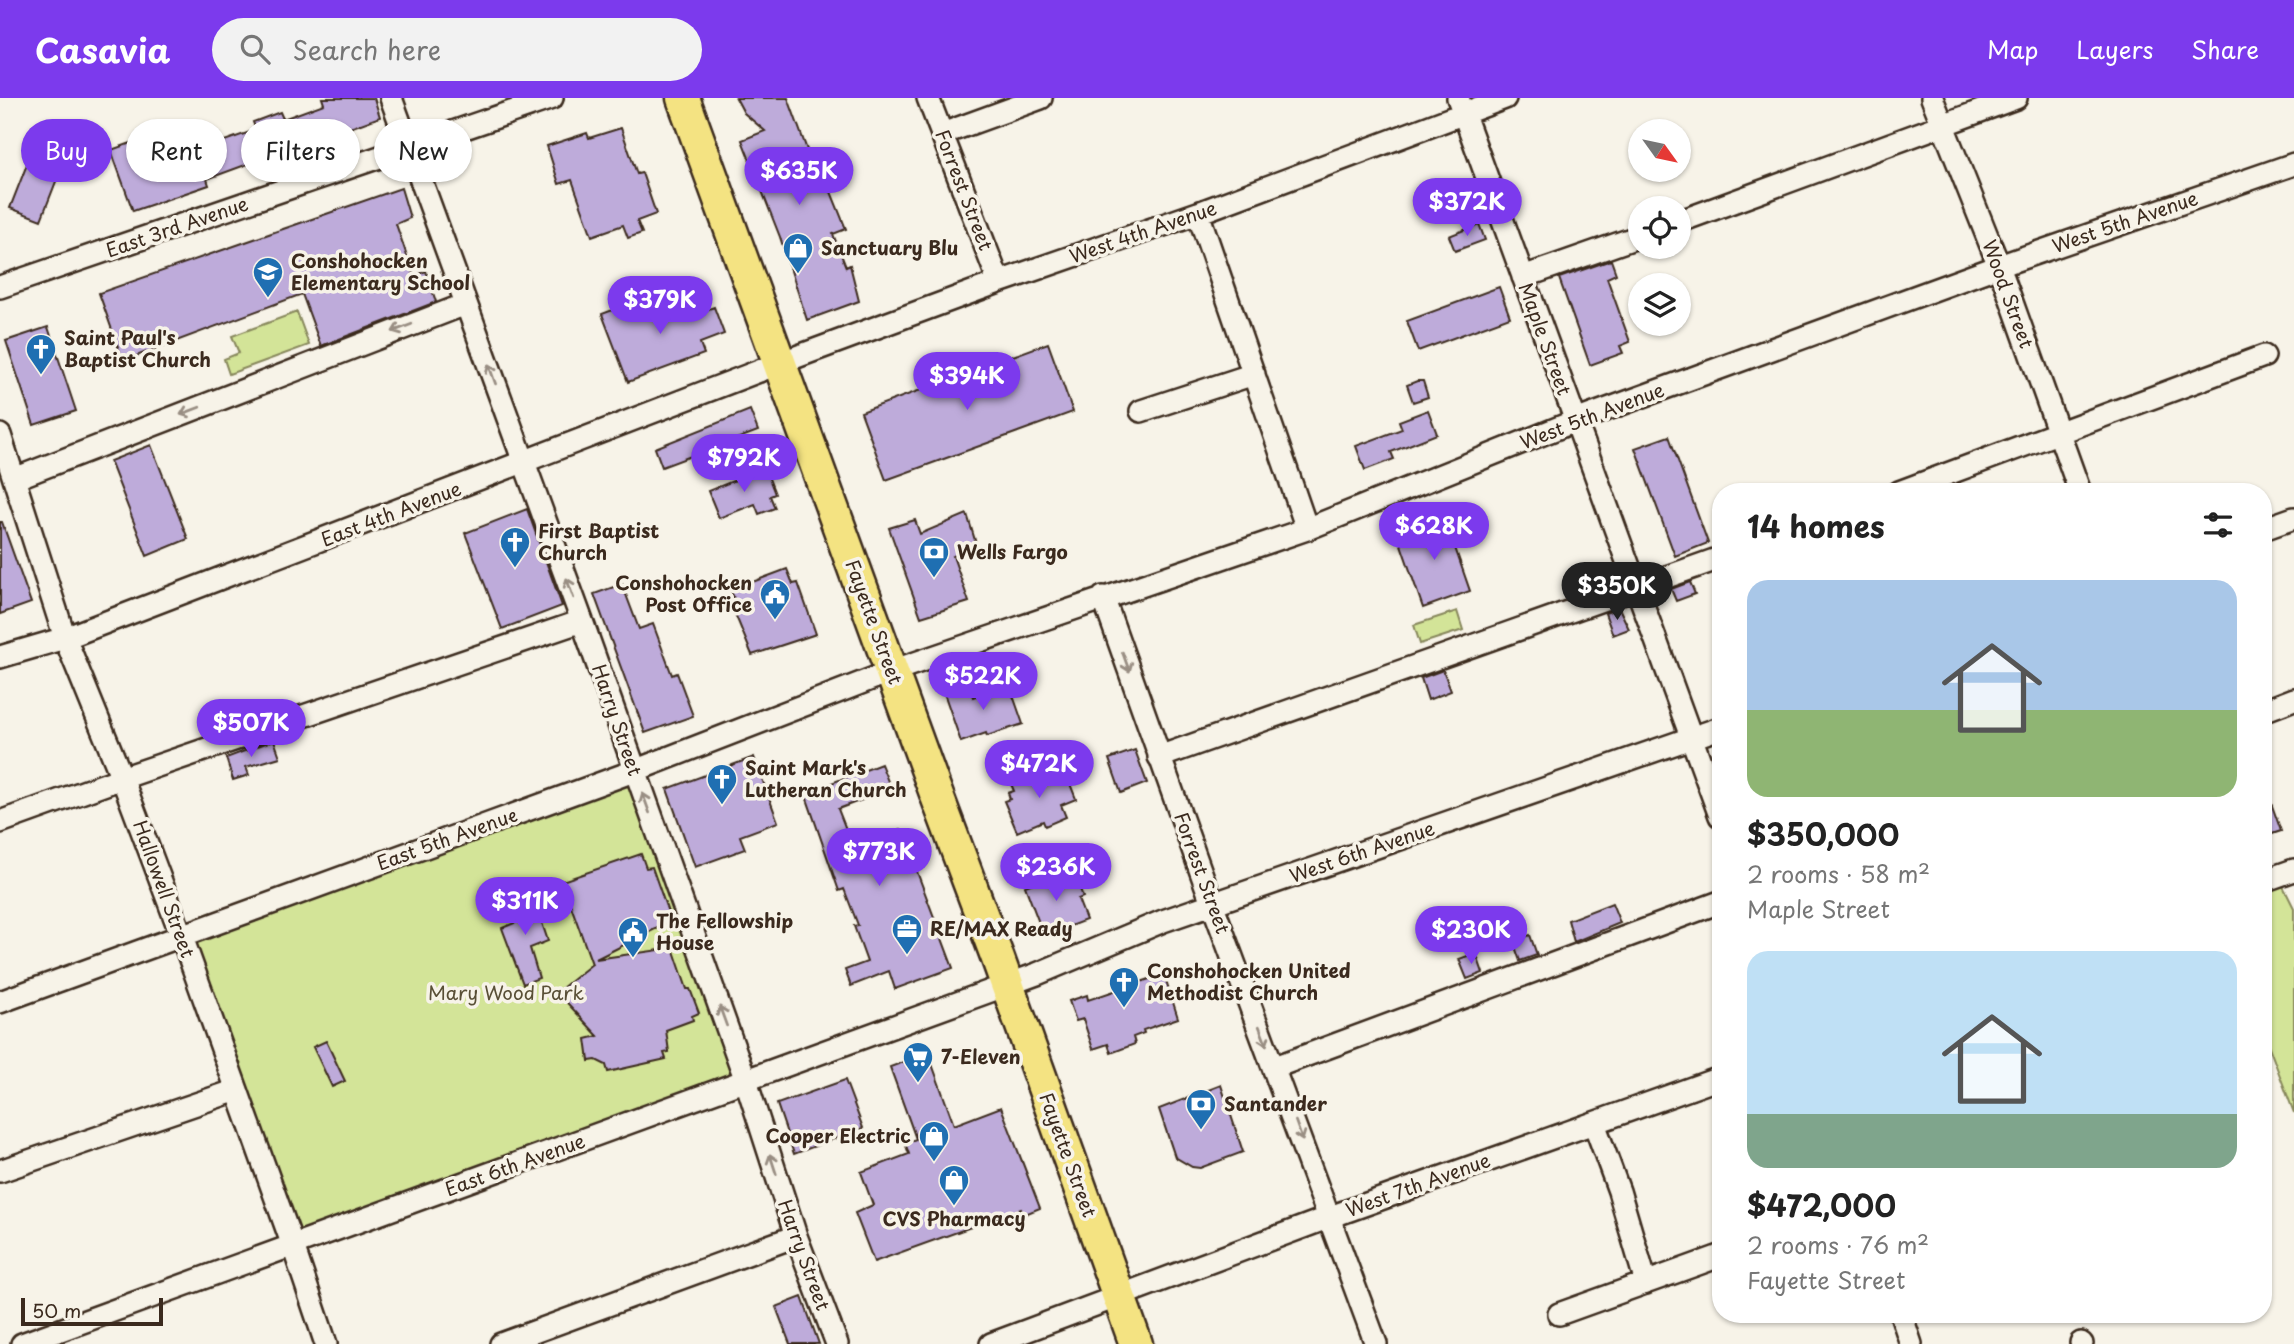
<!DOCTYPE html>
<html lang="en">
<head>
<meta charset="utf-8">
<style>
	body { margin:0; font-family:"Playpen Sans",sans-serif; background:#f2f2f2; color:#222; height:100vh; display:flex; flex-direction:column; font-size:26px; white-space:nowrap }
	* { box-sizing:border-box; margin:0 }
	p { font-size:23px; color:#767676 }
	.icon { flex:none; width:38px; height:38px; fill:none; stroke:currentColor; stroke-width:2; stroke-linecap:round; stroke-linejoin:round }
	.map { position:relative; flex:1; overflow:hidden }
	.panel { position:absolute; left:1712px; top:385px; width:560px; height:840px; display:flex; flex-direction:column; background:#fff; border-radius:28px; box-shadow:0 2px 5px #0004 }
	.panel>* { flex:none }
	.hud { position:absolute; left:21px; top:21px; width:665px; height:63px; display:flex; gap:14px }
	.needle { width:46px; rotate:123deg }
	.fabs { position:absolute; left:1628px; top:21px; display:grid; gap:14px }
	.fabs a { display:grid; place-items:center; width:63px; height:63px; border-radius:50%; background:#fff; box-shadow:0 2px 5px #0004; font-size:35px }
	.scale { position:absolute; left:21px; bottom:18px; width:142px; box-sizing:border-box; padding-left:7px; border:4px solid #3b2a1e; border-top:0; font-size:19px; line-height:24px; white-space:nowrap; color:#3b2a1e; -webkit-text-stroke:5px #f7f3e8; paint-order:stroke }
	.price { position:absolute; translate:-50% -60px; padding:0 16px; border-radius:24px; background:#7c3aed; color:#fff; font-size:23px; line-height:46px; filter:drop-shadow(0 2px 4px #0008) }
	.price::after { content:''; position:absolute; left:50%; top:42px; width:21px; height:16px; margin-left:-10px; background:inherit; clip-path:polygon(0 0,100% 0,50% 100%) }
	.price.current { background:#222; color:#fff }
	ul { padding:0; list-style:none }
	li { display:grid; align-content:center; gap:14px; height:371px; padding:0 35px }
	li span { display:grid; place-items:center; height:217px; border-radius:21px; color:#555 }
	li>.icon { margin-inline-start:auto }
	span .icon { width:126px; height:126px; fill:#fffc; stroke-width:1 }
	li b { font-size:30px }
	h2 { display:flex; justify-content:space-between; align-items:center; height:84px; padding:0 35px; font-size:30px }
	.pill { padding:0 24px; border-radius:32px; background:#fff; box-shadow:0 2px 5px #0004; font-size:24px; line-height:63px }
	.pill.current { background:#7c3aed; color:#fff }
	header { display:flex; align-items:center; gap:42px; box-sizing:border-box; height:98px; padding:0 35px; background:#7c3aed; color:#fff }
	header strong { font-size:33px }
	nav { display:flex; gap:38px; margin-inline-start:auto; font-size:24px }
	.search { width:490px; height:63px; background:#f2f2f2; display:flex; align-items:center; gap:18px; box-sizing:border-box; padding:0 24px; border-radius:38px; color:#767676; font-size:26px }
	.map>svg:first-child { display:block }
	.green { fill:#d3e498; stroke:#87875b; stroke-width:2 }
	.building { fill:#beabda; stroke:#3b2a1e; stroke-width:2 }
	.lines { fill:none; stroke-linecap:round; stroke-linejoin:round }
	.minor-casing { stroke:#3b2a1e; stroke-width:26 }
	.primary-casing { stroke:#3b2a1e; stroke-width:37 }
	.minor { stroke:#f7f3e8; stroke-width:21 }
	.primary { stroke:#f4e382; stroke-width:32 }
	.oneway { stroke:#998e83 }
	.labels { text-anchor:middle; stroke-width:7; stroke-linejoin:round; paint-order:stroke }
	.street-label { font-size:19px; fill:#3b2a1e; stroke:#f7f3e8 }
	.poi-label { font-size:19px; font-weight:bold; fill:#3b2a1e; stroke:#f7f3e8; text-anchor:start }
	.park-label { font-size:19px; fill:#594f36; stroke:#f7f3e8 }
</style>
</head>
<body>
<header>
<strong>Casavia</strong>
<div class="search"><svg class="icon" aria-label="search" viewBox="0 0 24 24"><circle cx="10" cy="10" r="6"/><path d="M15 15l6 6"/></svg>Search here</div>
<nav><a>Map</a><a>Layers</a><a>Share</a></nav>
</header>
<div class="map">
<svg width="2294" height="1246" viewBox="0 0 2294 1246">
	<rect width="100%" height="100%" fill="#f7f3e8"/>
	<filter id="ink" filterUnits="userSpaceOnUse"><feTurbulence type="fractalNoise" baseFrequency=".0143" numOctaves="2"/><feDisplacementMap in="SourceGraphic" scale="14" xChannelSelector="R" yChannelSelector="G"/><feConvolveMatrix kernelMatrix="1 2 1 2 8 2 1 2 1" color-interpolation-filters="sRGB"/></filter>
	<g filter="url(#ink)">
		<path class="green" d="M297 214 309 247 229 276 224 261 239 255 232 238Z
			M1457 513 1463 532 1420 546 1414 527Z
			M634 673 746 983 293 1148 182 839Z
			M2278 778 2294 810V1015L2263 933V783Z"/>
		<path class="building" d="M322 0H374L380 19 347 31 349 37 280 62 278 55 207 81 209 87 133 113 111 52 148 39 154 54 191 39 196 53 256 32 253 24 280 14 283 21 324 6Z
			M736 0H788L814 71 821 69 846 131 833 136 846 169 850 167 859 203 807 222 780 139 742 42 765 33 744 15Z
			M621 30 637 76 642 75 656 116 637 123 642 135 628 140 623 127 592 138 572 82 559 86 547 48 587 35 589 40Z
			M38 38 69 50 41 122 10 110Z
			M401 90 410 120 396 126 414 178 426 173 436 204 321 248 302 196 123 263 99 195Z
			M1479 126 1485 142 1455 153 1449 138Z
			M1611 162 1616 176 1607 180 1630 244 1620 248 1623 255 1590 267 1559 180Z
			M1499 189 1510 219 1418 253 1407 223Z
			M681 201 685 211 700 205 703 213 714 209 724 236 700 245 704 256 628 284 602 216 626 207 628 213 648 205 651 212Z
			M48 229 76 313 34 327 6 243Z
			M1048 245 1073 314 886 382 861 314Z
			M1417 283H1423L1428 299 1413 304 1407 287Z
			M750 312 758 333 662 369 655 350Z
			M1428 312 1437 336 1391 354 1394 361 1365 372 1356 348 1402 331 1399 323Z
			M1669 338 1708 445 1675 458 1635 350Z
			M151 347 188 441 147 458 110 363Z
			M765 370 775 396 770 398 775 410 759 416 755 406 719 420 708 393Z
			M527 411 562 508 502 531 465 435Z
			M967 416 977 449 953 458 969 504 921 519 889 430 915 422 920 436Z
			M1444 418 1470 493 1423 510 1397 435Z
			M0 424H2L31 505 0 516Z
			M787 471 793 486 798 485 816 536 752 557 733 511 737 510 731 492Z
			M1690 484 1695 496 1676 503 1671 491Z
			M622 486 639 531 653 526 672 577 677 575 693 618 645 635 594 496Z
			M1619 510 1629 531 1613 537 1605 515Z
			M1443 572 1451 593 1428 602 1421 580Z
			M1009 586 1023 626 987 638 986 635 961 644 944 595 969 587 973 599Z
			M274 642 280 659 246 669 249 677 233 682 226 660Z
			M1135 652 1147 685 1121 695 1109 661Z
			M754 659 778 724 740 738 745 751 695 769 667 691Z
			M881 666 891 691 838 711 851 744 878 734 879 739 901 731 953 870 895 891 889 873 851 888 845 872 867 864 854 828 858 827 844 791 839 793 805 695Z
			M1052 669 1057 682 1067 678 1076 701 1061 707 1066 719 1045 728 1043 723 1017 734 1004 703 1010 701 1008 695 1014 693 1011 686Z
			M2265 688 2281 733 2263 739V689Z
			M641 756 646 770 652 769 671 823 596 861 673 850 687 891H690L699 915 692 918 693 922 666 932 669 954 664 955 666 961 608 974 606 967 596 962 589 963 586 941 598 938 557 894 592 866 562 783Z
			M1067 772 1072 785 1077 783 1083 799 1078 801 1086 822 1044 838 1025 788Z
			M532 795 548 843 530 850 539 880 523 886 502 830 517 824 514 817 518 813 513 802Z
			M1612 805 1620 825 1574 844 1568 822Z
			M1530 837 1537 857 1520 863 1513 843Z
			M1476 855 1483 875 1467 881 1459 861Z
			M1164 876 1178 920 1143 932 1144 935 1133 939 1135 946 1111 955 1108 946 1093 951 1083 921 1076 923 1069 903 1087 897 1088 902Z
			M326 943 345 983 332 989 313 949Z
			M928 955 954 1027 1001 1009 1040 1110 1023 1117 1021 1111 874 1164 855 1115 873 1107 861 1074 909 1056 905 1045 916 1041 890 969Z
			M845 982 863 1030 794 1056 777 1006Z
			M1221 987 1243 1054 1200 1070 1192 1069 1175 1059 1159 1011Z
			M802 1199 819 1246H790L776 1209Z"/>
		<g class="lines">
			<g class="minor-casing">
				<path id="minor" d="M391 0 582 523 746 983 796 1138 837 1246
					M928 0 999 184
					M1458 0 1720 718
					M1932 0 1999 168 2080 394
					M942 36 1041 0
					M1198 115 1307 431
					M1678 124 2016 0
					M1523 179 1640 138
					M0 189 552 0
					M1141 313 1254 276
					M0 337 65 540 122 680 182 839 293 1148 326 1246
					M14 381 466 206
					M1899 394 2264 258
					M2263 431 2294 420
					M1103 499 1212 805 1376 1246
					M0 559 65 540 780 265 999 184 1198 115 1505 0
					M2263 613 2294 601
					M1159 659 1720 460
					M0 724 122 680 582 523
					M2263 783 2294 772
					M0 904 634 673 892 573 1307 431 1575 323 1999 168 2294 66
					M1275 969 1720 804
					M1594 1025 1619 1093 1646 1185
					M0 1073 237 992
					M1559 1216 1720 1158
					M1901 1216 1911 1246
					M2081 1245 2082 1246
					M22 1246 1037 876 1163 823 1720 630
					M501 1246 796 1138
					M991 1246 1330 1119 1720 980"/>
			</g>
			<g class="primary-casing">
				<path id="primary" d="M683 0 937 698 998 861 1136 1246"/>
			</g>
			<use href="#minor" class="minor"/>
			<use href="#primary" class="primary"/>
		</g>
		<defs><path id="oneway-shaft" d="M-6 0H5M1.5-3L5.5 0L1.5 3" fill="none" stroke-width="1.6" stroke-linecap="round" stroke-linejoin="round" transform="scale(1.75)"/></defs>
		<g class="oneway">
			<use href="#oneway-shaft" transform="translate(402 230) rotate(159)"/>
			<use href="#oneway-shaft" transform="translate(492 276) rotate(-110)"/>
			<use href="#oneway-shaft" transform="translate(190 313) rotate(159)"/>
			<use href="#oneway-shaft" transform="translate(570 490) rotate(-110)"/>
			<use href="#oneway-shaft" transform="translate(1126 564) rotate(70)"/>
			<use href="#oneway-shaft" transform="translate(646 705) rotate(-110)"/>
			<use href="#oneway-shaft" transform="translate(723 918) rotate(-110)"/>
			<use href="#oneway-shaft" transform="translate(1263 938) rotate(69)"/>
			<use href="#oneway-shaft" transform="translate(1299 1033) rotate(70)"/>
			<use href="#oneway-shaft" transform="translate(773 1066) rotate(-108)"/>
		</g>
	</g>
	<defs>
		<g id="shop-pin" transform="scale(1.575)"><path d="M0 17L-7.5 6A9.5 9.5 0 1 1 7.5 6Z" fill="#1f6fb2" stroke="#f7f3e8"/><path d="M-5-2.5h2.3a2.7 3.5 0 0 1 5.4 0H5L5.5 6h-11ZM-1.5-2.5h3a1.5 2.3 0 0 0-3 0Z" fill="#fff"/></g>
		<g id="school-pin" transform="scale(1.575)"><path d="M0 17L-7.5 6A9.5 9.5 0 1 1 7.5 6Z" fill="#1f6fb2" stroke="#f7f3e8"/><path d="M0-5L7-2L0 1L-7-2ZM-4 1L0 2.5L4 1V4Q0 6-4 4Z" fill="#fff"/></g>
		<g id="church-pin" transform="scale(1.575)"><path d="M0 17L-7.5 6A9.5 9.5 0 1 1 7.5 6Z" fill="#1f6fb2" stroke="#f7f3e8"/><path d="M-1.2-6h2.4v3.5h3.3v2.4h-3.3V6h-2.4V-.1h-3.3v-2.4h3.3Z" fill="#fff"/></g>
		<g id="bank-pin" transform="scale(1.575)"><path d="M0 17L-7.5 6A9.5 9.5 0 1 1 7.5 6Z" fill="#1f6fb2" stroke="#f7f3e8"/><path d="M-6-4H6V4H-6ZM0-2.3a2.3 2.3 0 1 0 0 4.6a2.3 2.3 0 1 0 0-4.6Z" fill="#fff"/></g>
		<g id="civic-pin" transform="scale(1.575)"><path d="M0 17L-7.5 6A9.5 9.5 0 1 1 7.5 6Z" fill="#1f6fb2" stroke="#f7f3e8"/><path d="M-.6-6.5H3V-4.5H.6V-3L4-1V1h2V6H-6V1h2V-1L-.6-3ZM-1.2 2.5V6h2.4V2.5Z" fill="#fff"/></g>
		<g id="office-pin" transform="scale(1.575)"><path d="M0 17L-7.5 6A9.5 9.5 0 1 1 7.5 6Z" fill="#1f6fb2" stroke="#f7f3e8"/><path d="M-6-3h4V-5.5h4V-3h4V5H-6ZM-1-4.5V-3h2v-1.5ZM-6 0V1H6V0Z" fill="#fff"/></g>
		<g id="supermarket-pin" transform="scale(1.575)"><path d="M0 17L-7.5 6A9.5 9.5 0 1 1 7.5 6Z" fill="#1f6fb2" stroke="#f7f3e8"/><path d="M-6-5.5h2.5l.6 2H6L4.5 2H-2.5L-4.4-4H-6ZM-1.5 3.2a1.3 1.3 0 1 0 .1 0ZM3 3.2a1.3 1.3 0 1 0 .1 0Z" fill="#fff"/></g>
	</defs>
	<g fill-rule="evenodd">
		<use href="#shop-pin" x="798" y="150"/>
		<use href="#school-pin" x="268" y="174"/>
		<use href="#church-pin" x="41" y="251"/>
		<use href="#church-pin" x="515" y="444"/>
		<use href="#bank-pin" x="934" y="454"/>
		<use href="#civic-pin" x="775" y="496"/>
		<use href="#church-pin" x="722" y="681"/>
		<use href="#office-pin" x="907" y="831"/>
		<use href="#civic-pin" x="633" y="834"/>
		<use href="#church-pin" x="1124" y="884"/>
		<use href="#supermarket-pin" x="918" y="959"/>
		<use href="#bank-pin" x="1201" y="1006"/>
		<use href="#shop-pin" x="934" y="1038"/>
		<use href="#shop-pin" x="954" y="1082"/>
	</g>
	<g class="labels">
		<g class="street-label">
			<text transform="translate(964 92) rotate(69)" y="7">Forrest Street</text>
			<text transform="translate(2125 124) rotate(-19)" y="7">West 5th Avenue</text>
			<text transform="translate(177 129) rotate(-19)" y="7">East 3rd Avenue</text>
			<text transform="translate(1143 134) rotate(-19)" y="7">West 4th Avenue</text>
			<text transform="translate(2008 196) rotate(70)" y="7">Wood Street</text>
			<text transform="translate(1545 241) rotate(70)" y="7">Maple Street</text>
			<text transform="translate(1592 318) rotate(-21)" y="7">West 5th Avenue</text>
			<text transform="translate(391 416) rotate(-21)" y="7">East 4th Avenue</text>
			<text transform="translate(874 524) rotate(70)" y="7">Fayette Street</text>
			<text transform="translate(617 622) rotate(71)" y="7">Harry Street</text>
			<text transform="translate(447 741) rotate(-20)" y="7">East 5th Avenue</text>
			<text transform="translate(1362 754) rotate(-19)" y="7">West 6th Avenue</text>
			<text transform="translate(1202 775) rotate(70)" y="7">Forrest Street</text>
			<text transform="translate(164 791) rotate(70)" y="7">Hallowell Street</text>
			<text transform="translate(1068 1057) rotate(70)" y="7">Fayette Street</text>
			<text transform="translate(515 1067) rotate(-20)" y="7">East 6th Avenue</text>
			<text transform="translate(1418 1087) rotate(-20)" y="7">West 7th Avenue</text>
			<text transform="translate(804 1157) rotate(70)" y="7">Harry Street</text>
		</g>
		<g class="poi-label">
			<text x="821" y="157">Sanctuary Blu</text>
			<text x="291" y="170">Conshohocken<tspan x="291" dy="22">Elementary School</tspan></text>
			<text x="64" y="247">Saint Paul's<tspan x="64" dy="22">Baptist Church</tspan></text>
			<text x="538" y="440">First Baptist<tspan x="538" dy="22">Church</tspan></text>
			<text x="957" y="461">Wells Fargo</text>
			<text x="752" y="492" text-anchor="end">Conshohocken<tspan x="752" dy="22">Post Office</tspan></text>
			<text x="745" y="677">Saint Mark's<tspan x="745" dy="22">Lutheran Church</tspan></text>
			<text x="656" y="830">The Fellowship<tspan x="656" dy="22">House</tspan></text>
			<text x="930" y="838">RE/MAX Ready</text>
			<text x="1147" y="880">Conshohocken United<tspan x="1147" dy="22">Methodist Church</tspan></text>
			<text x="941" y="966">7-Eleven</text>
			<text x="1224" y="1013">Santander</text>
			<text x="911" y="1045" text-anchor="end">Cooper Electric</text>
			<text x="954" y="1128" text-anchor="middle">CVS Pharmacy</text>
		</g>
		<g class="park-label">
			<text x="506" y="902">Mary Wood Park</text>
		</g>
	</g>
</svg>
<div class="fabs">
<a><svg class="needle" viewBox="-14 -14 28 28"><path d="M0-13l5 13h-10z" fill="#e53935"/><path d="M0 13l5-13h-10z" fill="#767676"/></svg></a>
<a><svg class="icon" aria-label="locate" viewBox="0 0 24 24"><circle cx="12" cy="12" r="6"/><path d="M12 2v4M12 18v4M2 12h4M18 12h4"/></svg></a>
<a><svg class="icon" aria-label="layers" viewBox="0 0 24 24"><path d="M12 4l9 5-9 5-9-5zM3 14l9 5 9-5"/></svg></a>
</div>
<div class="scale">50 m</div>
<b class="price" style="left:799px;top:109px">$635K</b>
<b class="price" style="left:1467px;top:140px">$372K</b>
<b class="price" style="left:660px;top:238px">$379K</b>
<b class="price" style="left:967px;top:314px">$394K</b>
<b class="price" style="left:744px;top:396px">$792K</b>
<b class="price" style="left:1434px;top:464px">$628K</b>
<b class="price current" style="left:1617px;top:524px">$350K</b>
<b class="price" style="left:983px;top:614px">$522K</b>
<b class="price" style="left:251px;top:661px">$507K</b>
<b class="price" style="left:1039px;top:702px">$472K</b>
<b class="price" style="left:879px;top:790px">$773K</b>
<b class="price" style="left:1056px;top:805px">$236K</b>
<b class="price" style="left:525px;top:839px">$311K</b>
<b class="price" style="left:1471px;top:868px">$230K</b>
<div class="hud">
<a class="pill current">Buy</a>
<a class="pill">Rent</a>
<a class="pill">Filters</a>
<a class="pill">New</a>
</div>
<section class="panel">
<h2>14 homes<svg class="icon" aria-label="filters" viewBox="0 0 24 24"><path d="M4 7h16M4 17h16"/><circle cx="9" cy="7" r="2"/><circle cx="15" cy="17" r="2"/></svg></h2>
<ul>
<li><span style="background:linear-gradient(#a9c7e8 60%,#8fb573 0)"><svg class="icon" aria-label="home" viewBox="0 0 24 24"><path d="M3 11l9-7 9 7M6 9v11h12V9"/></svg></span><div><b>$350,000</b><p>2 rooms · 58 m²</p><p>Maple Street</p></div></li>
<li><span style="background:linear-gradient(#bfe0f5 75%,#7fa58c 0)"><svg class="icon" aria-label="home" viewBox="0 0 24 24"><path d="M3 11l9-7 9 7M6 9v11h12V9"/></svg></span><div><b>$472,000</b><p>2 rooms · 76 m²</p><p>Fayette Street</p></div></li>
</ul>
</section>
</div>
</body>
</html>
